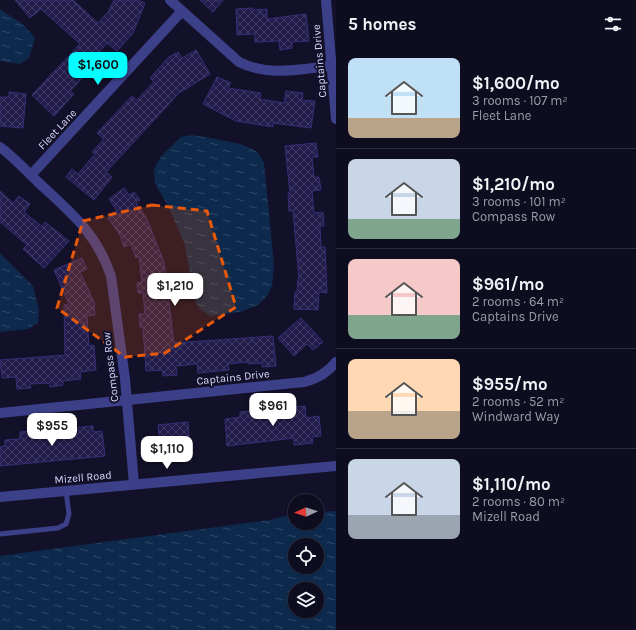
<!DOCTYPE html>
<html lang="en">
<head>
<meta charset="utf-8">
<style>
	body { margin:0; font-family:Karla,sans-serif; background:#1c1b2d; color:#f1f3f6; height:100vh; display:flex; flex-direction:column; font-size:15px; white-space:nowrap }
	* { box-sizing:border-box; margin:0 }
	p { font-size:13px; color:#9b9ca5 }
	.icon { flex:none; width:22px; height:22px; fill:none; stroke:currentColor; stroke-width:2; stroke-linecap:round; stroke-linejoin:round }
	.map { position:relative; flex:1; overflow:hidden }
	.drawer { display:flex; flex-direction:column; background:#0e0d20; width:300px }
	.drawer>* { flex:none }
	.needle { width:26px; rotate:266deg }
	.controls { position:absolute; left:288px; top:494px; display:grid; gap:8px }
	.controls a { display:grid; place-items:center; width:36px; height:36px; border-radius:50%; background:#0e0d20; box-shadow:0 1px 3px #0004,0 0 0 1px #2e2d3e; font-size:20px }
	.price { position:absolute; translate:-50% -34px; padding:0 9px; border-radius:8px; background:#fff; color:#222; font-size:13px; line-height:26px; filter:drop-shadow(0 1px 2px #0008) }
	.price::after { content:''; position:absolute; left:50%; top:24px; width:12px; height:9px; margin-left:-6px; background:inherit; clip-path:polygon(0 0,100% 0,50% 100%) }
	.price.on { background:#06fdff; color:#111 }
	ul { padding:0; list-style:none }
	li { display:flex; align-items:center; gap:12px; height:100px; padding:0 12px }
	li+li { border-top:1px solid #2e2d3e }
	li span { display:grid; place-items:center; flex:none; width:112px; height:80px; border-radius:8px; color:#555 }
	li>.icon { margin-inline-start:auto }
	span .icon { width:48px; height:48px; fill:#fffc; stroke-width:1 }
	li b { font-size:17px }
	h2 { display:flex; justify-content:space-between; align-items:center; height:48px; padding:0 12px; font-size:17px }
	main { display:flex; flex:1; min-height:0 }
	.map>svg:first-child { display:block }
	.water { fill:url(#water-ripples); fill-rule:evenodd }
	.building { fill:url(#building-cross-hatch); stroke:#362e77 }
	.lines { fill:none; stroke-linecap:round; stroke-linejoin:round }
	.service { stroke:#3c4089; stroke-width:5 }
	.minor { stroke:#3c4089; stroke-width:10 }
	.marked { fill:#e8590c; fill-opacity:0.2; stroke:#e8590c; stroke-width:3; stroke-dasharray:8 5; stroke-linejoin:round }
	.labels { text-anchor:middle; stroke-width:4; stroke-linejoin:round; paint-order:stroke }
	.street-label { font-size:11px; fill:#dbdaff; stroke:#13112a }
</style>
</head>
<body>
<main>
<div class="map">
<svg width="336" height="630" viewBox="0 0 336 630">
	<defs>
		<pattern id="water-ripples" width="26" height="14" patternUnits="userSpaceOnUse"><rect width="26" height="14" fill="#0d2a4d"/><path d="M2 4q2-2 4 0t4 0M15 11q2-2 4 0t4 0" fill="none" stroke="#304868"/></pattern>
		<pattern id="building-cross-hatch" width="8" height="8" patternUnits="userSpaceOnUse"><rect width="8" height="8" fill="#221c4b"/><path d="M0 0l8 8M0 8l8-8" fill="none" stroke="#423c66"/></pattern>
	</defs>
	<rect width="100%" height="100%" fill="#13112a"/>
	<path class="water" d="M0 9 24 25 35 38 29 58 20 64 0 61Z
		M192 135C207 137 246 143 257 152 260 155 262 160 264 163L274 265 272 286 267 296 258 305 240 312 210 316 200 309 195 301 185 245 170 210 155 183 154 169 162 155 181 137Z
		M0 253 33 286 39 310 38 323 28 329 0 332Z
		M336 511V630H0V556L270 520 292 514H295V523H317V512ZM295 545H317V567H295ZM295 589H317V611H295Z"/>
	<path class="building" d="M15 0H73L98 23 108 12 114 0H138L145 3 133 33 117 51 107 43 94 58 102 65 95 73 91 69 70 91 74 94 54 116 32 95 80 44 41 9 30 18Z
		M200 0H223L213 12Z
		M253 8V10L267 9V19L306 14 309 41 292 42V48L280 50 279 41 255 42V34L237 35 236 9Z
		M196 50 210 74 179 93 156 118 106 172 112 177 94 200 66 177 72 169 78 174 95 154 92 152 104 139 97 133 132 96 137 100 154 82 150 78 169 57 178 52 182 58Z
		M217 77 231 83 228 88 261 93 260 99 284 103 286 91 303 93 302 100 315 101 311 128 273 123V127L236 121 203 104Z
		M9 92 26 94 23 128 0 126V97H9Z
		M316 143 318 157H312L314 177H319L321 190 312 191 314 213 323 212 324 226H320L321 247H325L327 293 319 292 318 310 294 309 295 292H297L298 279H299L293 211H289L288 193H290L285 146Z
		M124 188 129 195 134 192 140 200 136 203 147 219 164 262 174 343 273 336 276 366 262 367V363L248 364V362L228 364 229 370 198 373 197 364 176 366 177 375 163 376 162 370 146 371 143 327H140L139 314H145L143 293H138L137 283 142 282 139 256 136 258 131 244 124 247 120 235 108 218 117 211 109 199Z
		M0 191 13 203 19 196 30 204 24 212 41 226 45 222 69 241 44 268 23 249 27 245 0 222Z
		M82 258 87 269 80 272 94 302 95 315 87 316 89 346 94 345 96 370 80 372 81 379 63 381V385L50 387 49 383 30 384 31 388 17 389 16 377 2 378 0 360 65 355 64 305 69 304 54 270Z
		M301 318 323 342 313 350 307 344 294 356 278 338Z
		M305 406 306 418 319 416 321 436 312 437 313 443 294 445V438L227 446 225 419 240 417V412L253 411 254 417 274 415 273 409Z
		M188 422 190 449 161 452 158 425Z
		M93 426V432L102 431 105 456 0 466V447L5 446V440L20 439V432L52 429V435L72 433V428Z"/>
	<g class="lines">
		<path class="service" d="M0 534 58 528 66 524 69 514 66 491"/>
		<path class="minor" d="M170 0 239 62C269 77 299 69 331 66
			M326 0 336 119
			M0 147C14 157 26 171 39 183 71 213 96 232 111 276L125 379 134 484
			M31 175 182 11
			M0 413 304 382C318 378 327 373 336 362
			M0 497 336 466"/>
	</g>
	<path class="marked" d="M152 205 207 211 236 307 165 353 125 357 57 308 83 221Z"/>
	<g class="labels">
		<g class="street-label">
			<text transform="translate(319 61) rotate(-95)" y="4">Captains Drive</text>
			<text transform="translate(57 129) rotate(-47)" y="4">Fleet Lane</text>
			<text transform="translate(110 367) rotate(-97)" y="4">Compass Row</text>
			<text transform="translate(233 377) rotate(-6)" y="4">Captains Drive</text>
			<text transform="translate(83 477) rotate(-5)" y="4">Mizell Road</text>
		</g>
	</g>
</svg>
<div class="controls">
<a><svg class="needle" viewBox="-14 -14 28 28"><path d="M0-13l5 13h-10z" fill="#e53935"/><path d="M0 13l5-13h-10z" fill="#9b9ca5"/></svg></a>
<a><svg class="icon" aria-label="locate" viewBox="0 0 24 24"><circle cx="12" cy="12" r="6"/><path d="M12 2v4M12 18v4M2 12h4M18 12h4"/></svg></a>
<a><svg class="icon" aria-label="layers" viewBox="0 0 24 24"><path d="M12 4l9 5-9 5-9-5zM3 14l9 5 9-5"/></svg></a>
</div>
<b class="price on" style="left:98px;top:86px">$1,600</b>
<b class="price" style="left:175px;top:307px">$1,210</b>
<b class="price" style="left:273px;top:427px">$961</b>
<b class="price" style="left:52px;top:447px">$955</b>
<b class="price" style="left:167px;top:470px">$1,110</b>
</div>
<section class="drawer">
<h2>5 homes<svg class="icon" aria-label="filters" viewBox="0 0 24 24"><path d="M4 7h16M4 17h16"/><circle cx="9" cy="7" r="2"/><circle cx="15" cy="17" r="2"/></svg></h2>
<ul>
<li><span style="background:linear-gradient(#bfe0f5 75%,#b9a48a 0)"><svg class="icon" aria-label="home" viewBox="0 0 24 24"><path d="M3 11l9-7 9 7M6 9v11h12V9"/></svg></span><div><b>$1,600/mo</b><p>3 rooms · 107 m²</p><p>Fleet Lane</p></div></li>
<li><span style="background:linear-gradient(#c9d6e8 75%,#7fa58c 0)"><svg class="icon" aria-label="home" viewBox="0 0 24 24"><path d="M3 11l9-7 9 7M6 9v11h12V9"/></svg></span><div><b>$1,210/mo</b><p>3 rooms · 101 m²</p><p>Compass Row</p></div></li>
<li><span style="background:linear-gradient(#f6c9c9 70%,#7fa58c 0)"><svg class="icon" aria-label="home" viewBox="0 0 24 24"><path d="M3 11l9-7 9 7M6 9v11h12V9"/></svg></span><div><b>$961/mo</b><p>2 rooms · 64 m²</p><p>Captains Drive</p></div></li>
<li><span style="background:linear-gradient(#ffd9b3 65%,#b9a48a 0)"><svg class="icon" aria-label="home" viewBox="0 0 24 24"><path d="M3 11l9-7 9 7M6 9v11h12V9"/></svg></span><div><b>$955/mo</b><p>2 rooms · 52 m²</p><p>Windward Way</p></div></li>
<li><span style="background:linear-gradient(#c9d6e8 70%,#9aa5b1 0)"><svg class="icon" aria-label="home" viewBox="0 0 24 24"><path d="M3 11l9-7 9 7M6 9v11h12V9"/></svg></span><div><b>$1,110/mo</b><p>2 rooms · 80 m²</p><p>Mizell Road</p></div></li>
</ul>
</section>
</main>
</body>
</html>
